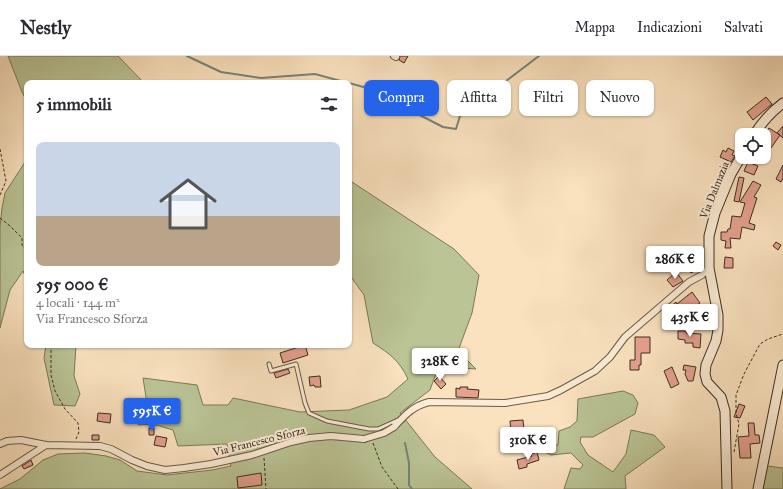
<!DOCTYPE html>
<html lang="it">
<head>
<meta charset="utf-8">
<style>
	body { margin:0; font-family:"IM FELL Great Primer",serif; background:#f2f2f3; color:#2b2b33; height:100vh; display:flex; flex-direction:column; font-size:15px; white-space:nowrap }
	* { box-sizing:border-box; margin:0 }
	p { font-size:13px; color:#7c7c81 }
	.icon { flex:none; width:22px; height:22px; fill:none; stroke:currentColor; stroke-width:2; stroke-linecap:round; stroke-linejoin:round }
	.map { position:relative; flex:1; overflow:hidden }
	.details { position:absolute; left:24px; top:24px; width:328px; height:268px; display:flex; flex-direction:column; background:#fff; border-radius:8px; box-shadow:0 1px 3px #0004 }
	.details>* { flex:none }
	.banner { position:absolute; left:364px; top:24px; width:359px; height:36px; display:flex; gap:8px }
	.fabs { position:absolute; left:735px; top:72px; display:grid; gap:8px }
	.fabs a { display:grid; place-items:center; width:36px; height:36px; border-radius:8px; background:#fff; box-shadow:0 1px 3px #0004; font-size:20px }
	.price { position:absolute; translate:-50% -34px; padding:0 9px; border-radius:4px; background:#fff; color:#222; font-size:13px; line-height:26px; filter:drop-shadow(0 1px 2px #0008) }
	.price::after { content:''; position:absolute; left:50%; top:24px; width:12px; height:9px; margin-left:-6px; background:inherit; clip-path:polygon(0 0,100% 0,50% 100%) }
	.price.active { background:#2563eb; color:#fff }
	ul { padding:0; list-style:none }
	li { display:grid; align-content:center; gap:8px; height:212px; padding:0 12px }
	li span { display:grid; place-items:center; height:124px; border-radius:8px; color:#555 }
	li>.icon { margin-inline-start:auto }
	span .icon { width:72px; height:72px; fill:#fffc; stroke-width:1 }
	li b { font-size:17px }
	h2 { display:flex; justify-content:space-between; align-items:center; height:48px; padding:0 12px; font-size:17px }
	.tag { padding:0 14px; border-radius:8px; background:#fff; box-shadow:0 1px 3px #0004; font-size:14px; line-height:36px }
	.tag.active { background:#2563eb; color:#fff }
	header { display:flex; align-items:center; gap:24px; box-sizing:border-box; height:56px; padding:0 20px; background:#fff; border-bottom:1px solid #e1e1e2 }
	header strong { font-size:19px }
	nav { display:flex; gap:22px; margin-inline-start:auto; font-size:14px }
	.map>svg:first-child { display:block }
	.green { fill:#bac495; stroke:#7a795c }
	.lines { fill:none; stroke-linecap:round; stroke-linejoin:round }
	.stream { stroke:#768479; stroke-width:2 }
	.building { fill:#e5a08e; stroke:#392e22 }
	.lane-casing { stroke:#695b49; stroke-width:5 }
	.street-casing { stroke:#695b49; stroke-width:8 }
	.secondary-casing { stroke:#392e22; stroke-width:11 }
	.path { stroke:#392e22; stroke-width:1; stroke-dasharray:3 2; stroke-linecap:butt }
	.lane { stroke:#fcecd5; stroke-width:3 }
	.street { stroke:#fcecd5; stroke-width:6 }
	.secondary { stroke:#fcecd5; stroke-width:9 }
	.street-bridge-casing { stroke:#695b49; stroke-width:8; stroke-linecap:butt }
	.street-bridge { stroke:#fcecd5; stroke-width:6 }
	.labels { text-anchor:middle; stroke-width:4; stroke-linejoin:round; paint-order:stroke }
	.street-label { font-size:11px; fill:#392e22; stroke:#fcecd5 }
</style>
</head>
<body>
<header>
<strong>Nestly</strong>
<nav><a>Mappa</a><a>Indicazioni</a><a>Salvati</a></nav>
</header>
<div class="map">
<svg width="783" height="433" viewBox="0 0 783 433">
	<rect width="100%" height="100%" fill="#fae2bf"/>
	<filter id="stains"><feTurbulence type="fractalNoise" baseFrequency=".005" numOctaves="4"/><feColorMatrix values="0 0 0 0 .2 0 0 0 0 .09 0 0 0 0 .02 0 0 0 .5 -.17"/></filter>
	<radialGradient id="worn" r=".72"><stop offset=".6" stop-color="#630" stop-opacity="0"/><stop offset="1" stop-color="#630" stop-opacity=".3"/></radialGradient>
	<path class="green" d="M8 0H118L144 27H27V45L22 36Z
		M27 103V224L23 215 10 234 0 272V171L2 152 5 137Z
		M349 124 454 193 479 219 472 257 458 295 476 313 451 311 435 320 430 334 400 357 435 401 472 433H0L20 423 43 404 58 398 85 397 106 400 120 404 137 415 167 419 212 414 231 410 227 388 178 390 173 374 153 368 139 369 126 358 148 354 143 322 197 329 203 349H228L233 342 300 356 349 354 387 341 408 323C399 304 390 298 373 287L364 239 349 218Z
		M46 289H76L74 320 80 338 75 350 54 349 44 302Z
		M623 335 633 339 638 347 635 358 593 381H581L580 386 588 399 613 416 626 398 631 374 654 379 665 391 625 420 626 433H564L571 412 580 413 583 409 571 397 551 399 543 395V390L558 389 559 375 570 371 577 365 578 343Z
		M759 409 783 412V433H754Z"/>
	<g class="lines">
		<path class="stream" d="M187 0 221 16 261 22 315 18 348 27
			M349 27 367 32 443 71 456 73 460 60 539 0
			M405 387 409 407V429L412 433"/>
	</g>
	<path class="building" d="M400 0H408L404 7 399 4Z
		M766 41 772 48 753 64 747 56Z
		M783 70V82L777 77Z
		M769 72 780 79 771 92 764 87V79Z
		M728 92 734 95 732 99 735 100 731 106 720 101 723 94 726 96Z
		M748 106 758 110 754 119 744 115Z
		M783 109V122L781 126 776 123Z
		M739 121 744 122 739 146 734 145Z
		M753 125 761 129 754 141 757 142 749 167 755 169 754 174 742 171 740 183 730 182 731 192H725L726 185 721 184V176H727L728 173H730L732 160 741 161 745 147 740 146Z
		M776 186 781 189 778 194 773 190Z
		M699 194 702 198 698 201 703 210 691 217 689 213 687 215 685 212 683 213 678 208V204L683 201 684 202Z
		M725 201 733 202V212H724Z
		M676 216 683 225 673 231 667 224Z
		M692 236 700 247 692 253 689 250 674 262 667 254 676 246 677 248Z
		M678 275H686V277L701 278 700 292 693 291V287H685V284L678 283Z
		M635 281H650V297H641V309H639V314H630V304H635Z
		M305 289 308 299 283 307 280 297Z
		M684 309 696 311 693 325H688L685 318 686 314H683Z
		M672 311 679 328 671 332 664 315Z
		M288 313 290 317 276 322 274 317Z
		M320 320 321 331H315L314 329 310 330 309 321Z
		M439 320 446 328 441 333 434 325Z
		M460 331H468L467 333 479 334 478 342 456 341V332L460 333Z
		M739 348 745 350 740 362 734 361Z
		M98 357 111 358 110 367 97 365Z
		M523 364 524 374 511 376 510 365Z
		M748 367H754L755 379H759L760 387 750 388 751 402H740L738 381 749 380Z
		M149 372H154V379H149Z
		M92 379H99V384H92Z
		M156 380 167 382 165 391 154 389Z
		M537 396 539 404 527 408V411L519 413 517 404 532 400 531 398Z
		M31 404 33 409 24 413 22 410Z
		M261 417 262 429 238 432 237 421Z"/>
	<g class="lines">
		<g class="lane-casing">
			<path id="lane" d="M269 308 271 315 296 308 305 347 309 357 327 365 369 373H378L398 364"/>
		</g>
		<g class="street-casing">
			<path id="street" d="M394 0 396 1
				M394 371C405 359 413 350 429 346L505 347 548 340 561 334 595 315 610 301 625 281 689 226 702 219 709 212
				M0 388 7 385 21 384 46 389 100 390 111 393 132 404 147 410 165 414 184 412 211 408 252 399 291 386 309 382 331 380 364 383
				M0 419 46 389"/>
		</g>
		<g class="secondary-casing">
			<path id="secondary" d="M754 79C762 66 771 56 783 47
				M727 433 725 355 721 341 707 326 705 318 706 309 716 285 718 274V259L709 212V180L715 157 731 118 742 99
				M758 433 783 309"/>
		</g>
		<path class="path" d="M0 93 6 125 0 139
			M0 162 10 170 22 182V189L27 195
			M51 289V319L55 335 65 353 78 367 79 376 76 383
			M373 387 382 411 398 433
			M734 396 739 368 736 357V339L744 318 760 288 768 283 783 278
			M264 402 266 433"/>
		<use href="#lane" class="lane"/>
		<use href="#street" class="street"/>
		<use href="#secondary" class="secondary"/>
		<g class="street-bridge-casing">
			<path id="street-bridge" d="M364 383 384 377 394 371"/>
		</g>
		<use href="#street-bridge" class="street-bridge"/>
	</g>
	<g class="labels">
		<g class="street-label">
			<text transform="translate(714 134) rotate(-68)" y="4">Via Dalmazia</text>
			<text transform="translate(259 385) rotate(-14)" y="4">Via Francesco Sforza</text>
		</g>
	</g>
	<rect width="100%" height="100%" filter="url(#stains)"/>
	<rect width="100%" height="100%" fill="url(#worn)"/>
</svg>
<div class="fabs">
<a><svg class="icon" aria-label="locate" viewBox="0 0 24 24"><circle cx="12" cy="12" r="6"/><path d="M12 2v4M12 18v4M2 12h4M18 12h4"/></svg></a>
</div>
<b class="price" style="left:675px;top:224px">286K €</b>
<b class="price" style="left:690px;top:282px">435K €</b>
<b class="price" style="left:440px;top:326px">328K €</b>
<b class="price active" style="left:152px;top:376px">595K €</b>
<b class="price" style="left:528px;top:405px">310K €</b>
<div class="banner">
<a class="tag active">Compra</a>
<a class="tag">Affitta</a>
<a class="tag">Filtri</a>
<a class="tag">Nuovo</a>
</div>
<section class="details">
<h2>5 immobili<svg class="icon" aria-label="filters" viewBox="0 0 24 24"><path d="M4 7h16M4 17h16"/><circle cx="9" cy="7" r="2"/><circle cx="15" cy="17" r="2"/></svg></h2>
<ul>
<li><span style="background:linear-gradient(#c9d6e8 60%,#b9a48a 0)"><svg class="icon" aria-label="home" viewBox="0 0 24 24"><path d="M3 11l9-7 9 7M6 9v11h12V9"/></svg></span><div><b>595 000 €</b><p>4 locali · 144 m²</p><p>Via Francesco Sforza</p></div></li>
</ul>
</section>
</div>
</body>
</html>
